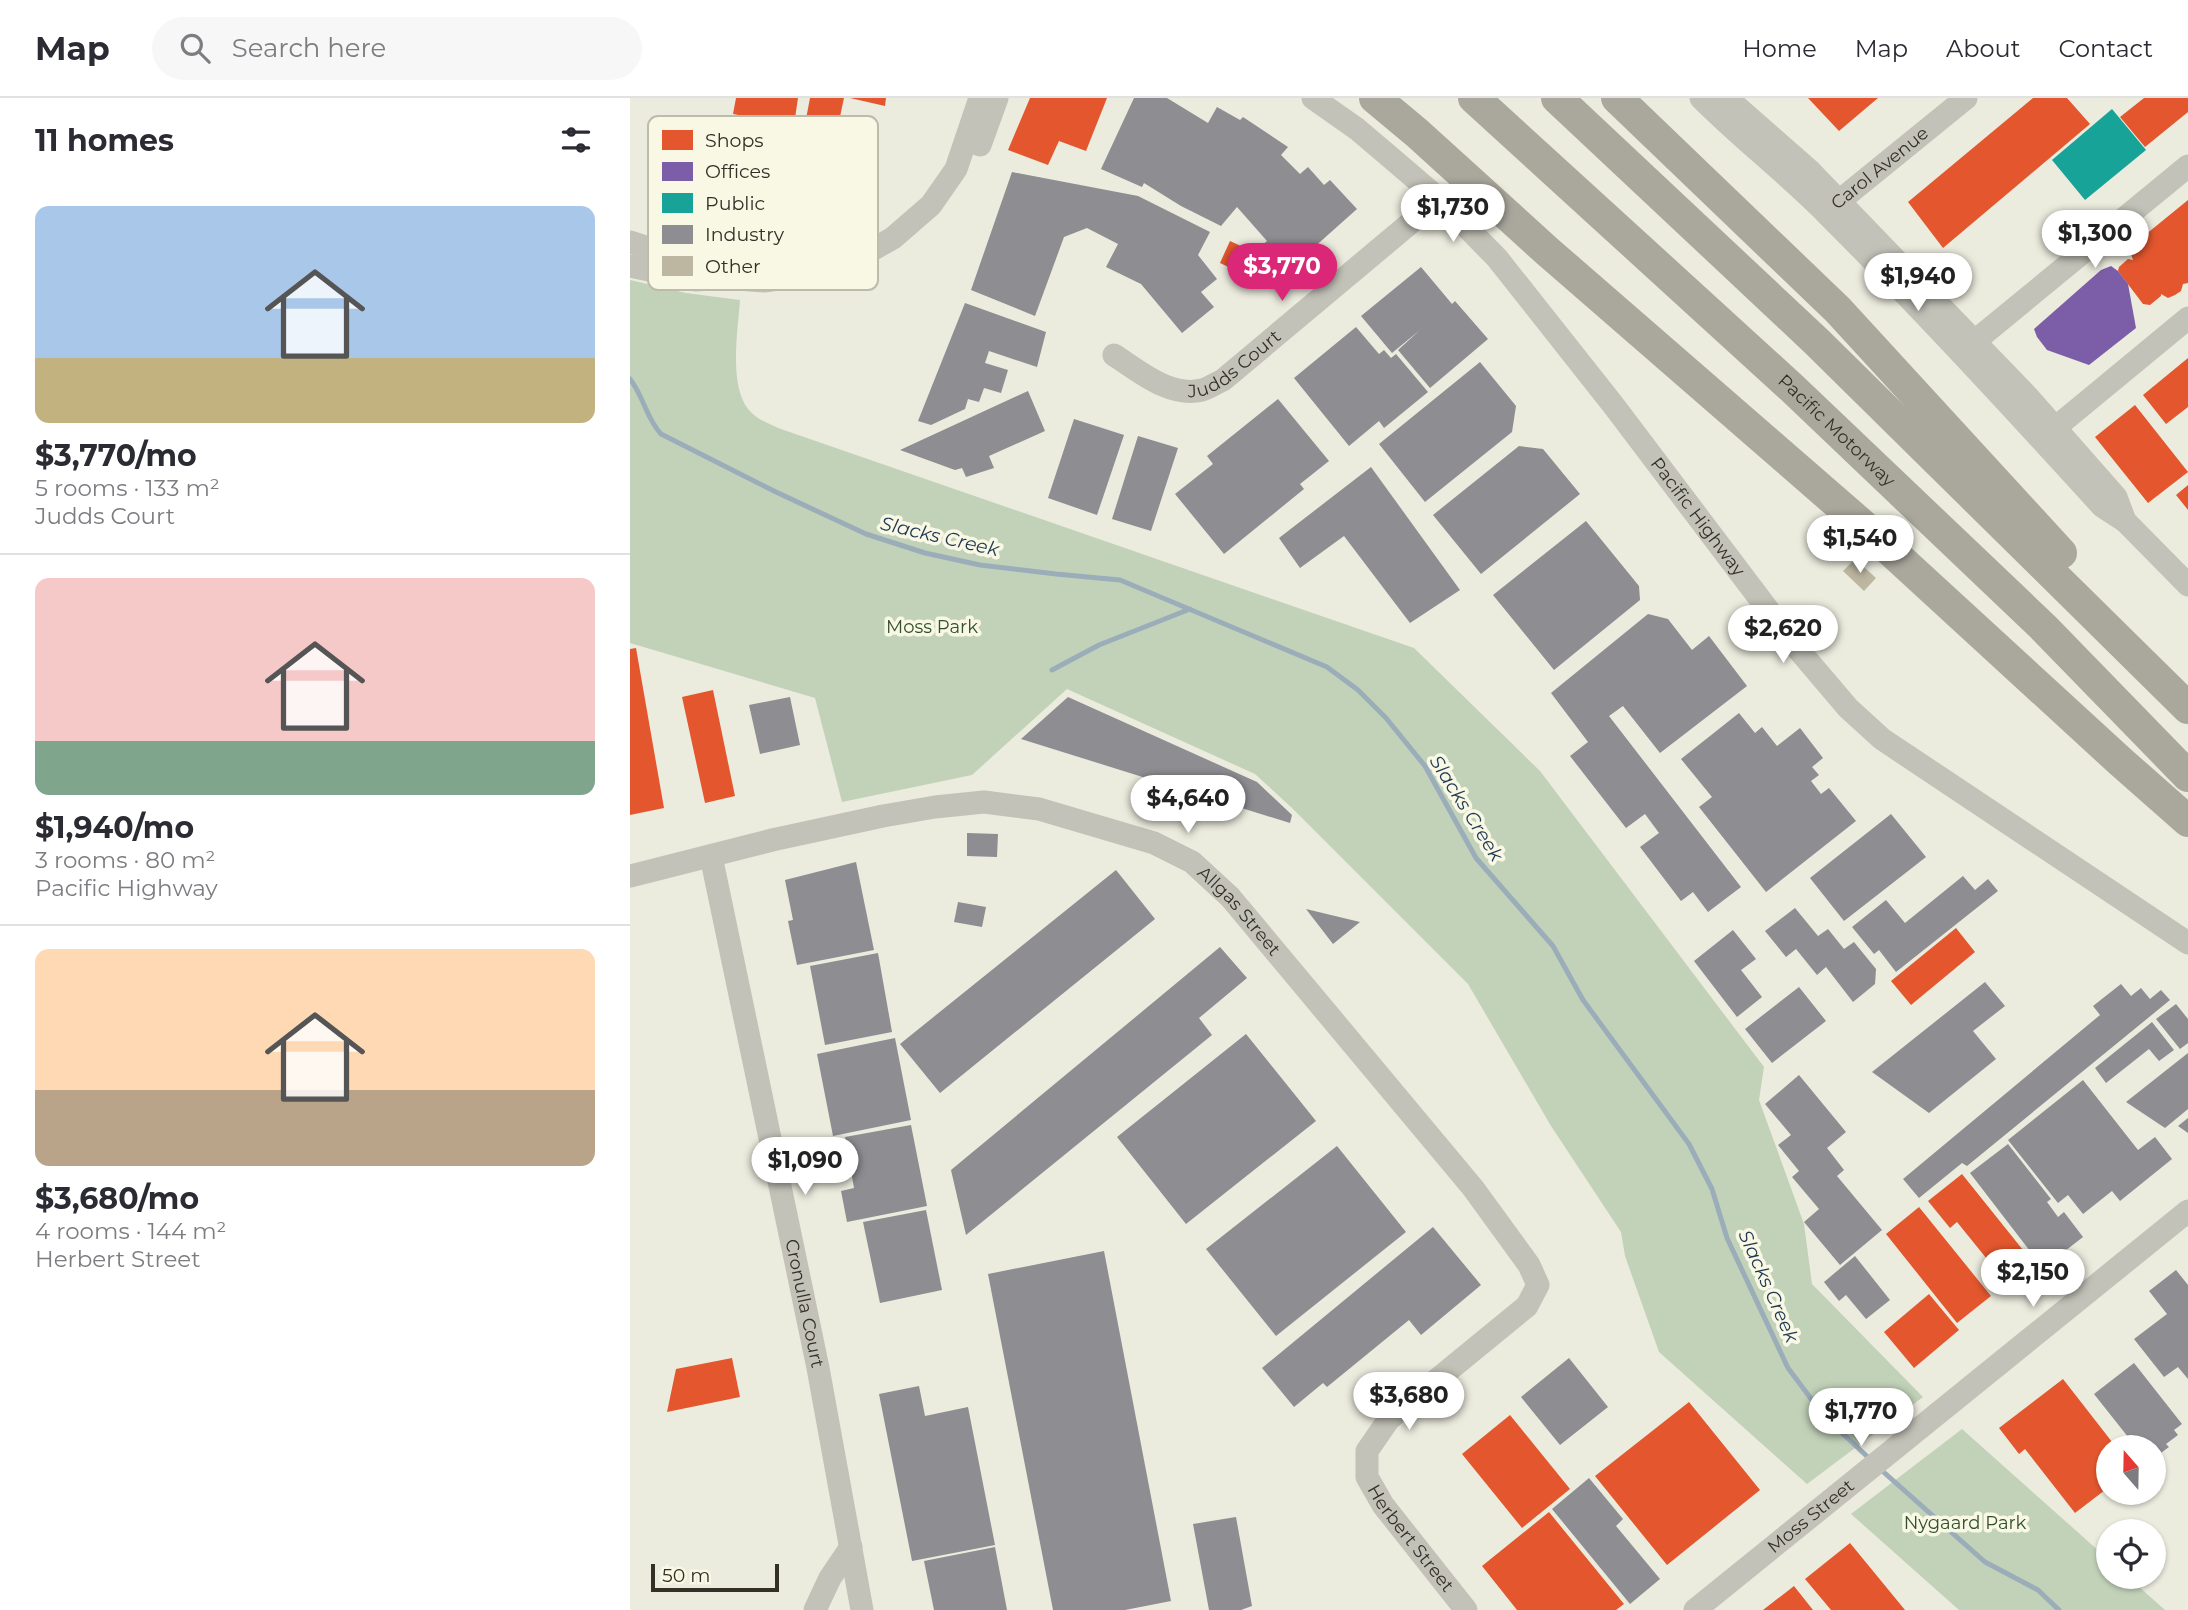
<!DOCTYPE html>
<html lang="en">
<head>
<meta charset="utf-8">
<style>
	body { margin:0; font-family:Montserrat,sans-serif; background:#f7f7f7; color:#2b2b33; height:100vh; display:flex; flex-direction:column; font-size:26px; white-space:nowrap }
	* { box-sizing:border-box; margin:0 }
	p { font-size:23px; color:#7c7c81 }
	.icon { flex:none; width:38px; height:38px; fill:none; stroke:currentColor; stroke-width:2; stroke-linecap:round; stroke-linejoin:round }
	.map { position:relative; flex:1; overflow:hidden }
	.drawer { display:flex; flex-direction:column; background:#fff; width:630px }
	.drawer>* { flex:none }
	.needle { width:46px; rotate:340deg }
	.controls { position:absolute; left:1466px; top:1337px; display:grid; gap:14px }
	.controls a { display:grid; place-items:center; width:70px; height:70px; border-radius:50%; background:#fff; box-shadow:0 2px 5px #0004; font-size:35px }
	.scale { position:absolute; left:21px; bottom:18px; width:128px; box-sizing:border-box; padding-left:7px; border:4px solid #333127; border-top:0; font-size:19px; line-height:24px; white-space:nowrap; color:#333127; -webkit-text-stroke:5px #f8f8e5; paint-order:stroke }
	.price { position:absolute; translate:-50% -60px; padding:0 16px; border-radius:24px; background:#fff; color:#222; font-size:23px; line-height:46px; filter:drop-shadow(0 2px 4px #0008) }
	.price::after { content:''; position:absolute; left:50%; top:42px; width:21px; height:16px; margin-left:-10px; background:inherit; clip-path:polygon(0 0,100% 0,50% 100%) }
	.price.selected { background:#db2777; color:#fff }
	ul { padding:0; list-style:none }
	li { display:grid; align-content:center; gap:14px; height:371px; padding:0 35px }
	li+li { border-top:2px solid #e1e1e2 }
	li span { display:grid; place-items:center; height:217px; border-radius:14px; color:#555 }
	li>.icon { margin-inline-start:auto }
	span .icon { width:126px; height:126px; fill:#fffc; stroke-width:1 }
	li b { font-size:30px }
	h2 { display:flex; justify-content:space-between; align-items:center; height:84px; padding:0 35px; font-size:30px }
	header { display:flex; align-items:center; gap:42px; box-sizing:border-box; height:98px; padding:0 35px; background:#fff; border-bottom:2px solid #e1e1e2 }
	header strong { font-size:33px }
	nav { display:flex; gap:38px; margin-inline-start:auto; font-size:24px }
	.search { width:490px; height:63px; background:#f7f7f7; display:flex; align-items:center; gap:18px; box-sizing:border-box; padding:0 24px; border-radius:38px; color:#7c7c81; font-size:26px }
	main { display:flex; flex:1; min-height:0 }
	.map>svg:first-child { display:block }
	.green { fill:#c2d2b9 }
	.shops { fill:#e4572e }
	.offices { fill:#7b5ea7 }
	.public { fill:#17a398 }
	.industry { fill:#8d8d92 }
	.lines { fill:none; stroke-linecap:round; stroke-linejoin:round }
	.stream { stroke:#9cadba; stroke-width:5 }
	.building { fill:#bdb7a1 }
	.minor { stroke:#c3c2b8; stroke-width:23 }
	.highway { stroke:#aaa89d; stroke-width:32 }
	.labels { text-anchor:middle; stroke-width:7; stroke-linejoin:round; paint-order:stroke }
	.street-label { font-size:18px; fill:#333127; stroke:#f8f8e5 }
	.park-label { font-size:18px; fill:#32502c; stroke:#f8f8e5 }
	.water-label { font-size:19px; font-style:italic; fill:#1f3752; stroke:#f8f8e5 }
	.key { fill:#f8f8e5; stroke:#bdbcac; stroke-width:2 }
	.key-label { font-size:19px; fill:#333127 }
</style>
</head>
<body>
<header>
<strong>Map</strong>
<div class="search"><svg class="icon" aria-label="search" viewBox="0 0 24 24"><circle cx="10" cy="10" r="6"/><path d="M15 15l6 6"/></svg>Search here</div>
<nav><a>Home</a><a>Map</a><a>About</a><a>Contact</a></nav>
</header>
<main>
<section class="drawer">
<h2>11 homes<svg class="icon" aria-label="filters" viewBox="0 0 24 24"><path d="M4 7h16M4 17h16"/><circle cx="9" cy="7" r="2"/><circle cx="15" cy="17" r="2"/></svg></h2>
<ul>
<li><span style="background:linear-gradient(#a9c7e8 70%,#c2b280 0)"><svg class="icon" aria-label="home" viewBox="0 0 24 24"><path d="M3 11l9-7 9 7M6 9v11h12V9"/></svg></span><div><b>$3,770/mo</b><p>5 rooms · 133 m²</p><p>Judds Court</p></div></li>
<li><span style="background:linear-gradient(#f6c9c9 75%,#7fa58c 0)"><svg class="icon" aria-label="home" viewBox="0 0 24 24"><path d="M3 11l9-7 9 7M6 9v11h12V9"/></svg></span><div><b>$1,940/mo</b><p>3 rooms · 80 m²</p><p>Pacific Highway</p></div></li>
<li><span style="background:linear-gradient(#ffd9b3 65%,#b9a48a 0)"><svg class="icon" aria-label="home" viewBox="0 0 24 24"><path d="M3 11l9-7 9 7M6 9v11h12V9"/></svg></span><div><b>$3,680/mo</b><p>4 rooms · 144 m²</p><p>Herbert Street</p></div></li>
</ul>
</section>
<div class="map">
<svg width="1558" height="1512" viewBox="0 0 1558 1512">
	<rect width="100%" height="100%" fill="#ebebde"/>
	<path class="green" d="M0 182 56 195 110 202C108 233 97 294 123 316 129 322 140 326 148 330L784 550 910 673 1134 969 1129 1002 1174 1126 1182 1186 1293 1299 1177 1386 1029 1254 995 1158 991 1134 921 1028 838 886 662 710 625 676 437 591 342 677 212 704 185 600 0 545Z
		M1332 1331 1479 1462V1479H1498L1535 1512H1329L1221 1416Z"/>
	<path class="shops" d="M106 0H168L164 27 103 16Z
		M180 0H214L208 28 176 21Z
		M220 0H256L255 8Z
		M400 0H477L456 53 429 43 418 67 378 52Z
		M1178 0H1248L1209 33Z
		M1403 0H1437L1460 26 1313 150 1278 104Z
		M1514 0H1558V14L1515 49 1490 19Z
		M1558 102V185L1553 186 1551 193 1545 197 1538 200 1531 196V198L1520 207 1513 206 1488 173 1489 169 1498 161 1503 162 1500 153 1504 146Z
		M600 143 628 156 640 168 624 181 590 165Z
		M1558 260V309L1536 326 1513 297Z
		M1505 307 1558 374 1518 405 1465 339Z
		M1558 387V412L1546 397Z
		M6 550 34 710 0 717V551Z
		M83 592 105 698 75 705 52 599Z
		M1326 830 1345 854 1281 907 1261 883Z
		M1332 1076 1405 1167 1378 1187 1327 1124 1320 1130 1298 1103Z
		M1289 1109 1361 1198 1327 1225 1256 1136Z
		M1299 1196 1329 1232 1284 1270 1254 1234Z
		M102 1260 110 1299 37 1314 46 1271Z
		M1433 1281 1486 1349H1479V1389L1445 1415 1395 1351 1389 1356 1369 1330Z
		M1059 1304 1130 1392 1037 1467 965 1378Z
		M880 1317 940 1391 892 1430 832 1356Z
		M919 1414 994 1506 986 1512H887L852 1468Z
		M1220 1445 1275 1512H1201L1175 1481Z
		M1164 1488 1183 1512H1133Z"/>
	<path class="offices" d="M1481 168 1488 173 1498 186 1506 230 1459 267 1417 252 1407 239 1404 231 1471 172Z"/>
	<path class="public" d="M1482 11 1516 52 1455 102 1422 62Z"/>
	<path class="industry" d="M504 0H537L578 25 587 9 610 22 613 19 658 49 651 57 670 76 678 69 694 87 700 82 727 111 654 176 630 149 637 143 607 109 591 128 551 108 514 85 512 89 471 71Z
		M382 74 508 98 580 134 568 157 587 181 571 194 584 209 552 235 511 186 476 169 488 146 457 130 434 139 405 218 341 192Z
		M791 169 822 206 825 203 858 241 800 290 768 252 790 232 762 255 731 218Z
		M335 205 416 234 407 269 359 253 355 265 378 272 371 295 354 290 349 304 338 301 335 311 301 327 288 323Z
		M726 229 749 256 754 252 761 260 766 256 798 294 754 330 749 323 719 348 664 280Z
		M850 264 886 308 882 334 795 404 749 346Z
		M398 293 415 333 359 358 364 370 336 379 332 370 325 372 270 352Z
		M648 301 699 363 670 386 674 391 594 456 545 396 583 366 577 358Z
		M444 321 494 337 467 417 418 400Z
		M508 338 548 350 521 433 482 421Z
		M889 348 913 351 950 396 851 476 803 417Z
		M741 369 830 492 780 525 714 438 670 470 649 440Z
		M956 423 1009 488 1010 502 924 572 863 497Z
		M1018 516 1038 521 1062 552 1079 538 1117 588 1030 655 993 608 979 618 1111 789 1078 814 1063 794 1051 803 1010 749 1029 735 1015 716 996 730 940 658 958 644 921 595Z
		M160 599 170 647 130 656 119 607Z
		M438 599 627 684 662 717 660 725 391 641Z
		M1109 615 1125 635 1132 629 1147 648 1170 630 1193 660 1182 669 1189 677 1181 683 1191 696 1199 690 1226 723 1136 794 1069 709 1082 699 1051 661Z
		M1261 716 1296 759 1214 823 1180 780Z
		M337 735 368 736 367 759 337 758Z
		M226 764 244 852 167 867 158 823 163 822 155 782Z
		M486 772 525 821 310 995 270 946Z
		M1333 778 1345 792 1358 781 1368 793 1266 874 1249 852 1244 856 1222 829 1256 802 1275 825Z
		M328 804 356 809 352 829 324 824Z
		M1165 810 1188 838 1198 831 1214 851 1224 844 1246 871 1245 886 1223 904 1196 869 1187 877 1166 851 1156 859 1135 833Z
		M676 811 730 824 703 846Z
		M1103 832 1126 861 1111 872 1132 899 1107 919 1064 863Z
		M590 849 617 880 569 920 582 937 336 1137 321 1072Z
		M248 855 262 934 195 947 180 868Z
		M1355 884 1375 908 1343 933 1366 961 1299 1015 1242 974Z
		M1491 886 1501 898 1511 890 1520 901 1531 892 1540 902 1337 1068 1332 1065 1289 1100 1273 1081 1470 917 1463 908Z
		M1169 889 1196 923 1142 965 1115 931Z
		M1546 906 1558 921V945L1550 951 1526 921Z
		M1522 924 1544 952 1529 963 1519 951 1476 985 1465 970Z
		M616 936 686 1023 556 1126 487 1039Z
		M265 940 281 1022 203 1038 187 956Z
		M1558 955V1011L1535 1030 1496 1004Z
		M1169 977 1216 1034 1197 1050 1214 1072 1207 1078 1252 1132 1210 1167 1174 1124 1189 1111 1162 1079 1169 1073 1148 1047 1161 1037 1135 1006Z
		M1453 982 1508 1052 1525 1039 1542 1061 1490 1103 1482 1093 1453 1116 1438 1097 1428 1105 1378 1042Z
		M1558 1020V1035L1548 1028Z
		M281 1027 297 1108 217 1124 211 1093 224 1090 215 1039Z
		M1378 1046 1421 1101 1417 1104 1428 1119 1434 1114 1453 1139 1413 1170 1340 1075Z
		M707 1048 776 1134 646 1238 576 1151Z
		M296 1112 312 1192 250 1205 233 1124Z
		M803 1129 851 1187 791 1237 779 1222 697 1289 693 1285 664 1309 632 1270Z
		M474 1153 541 1503 495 1512H423L358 1176Z
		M1225 1158 1260 1202 1236 1221 1216 1197 1209 1203 1194 1184Z
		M1546 1172 1558 1187V1281L1548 1269 1534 1279 1504 1241 1537 1216 1519 1193Z
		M939 1260 978 1309 930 1347 891 1299Z
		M1504 1265 1552 1326 1544 1332 1548 1337 1536 1346 1539 1349 1524 1360V1349H1506L1464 1296Z
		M289 1288 295 1318 338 1309 365 1447 282 1463 249 1296Z
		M959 1380 993 1421 986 1428 1030 1481 1000 1506 922 1411Z
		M606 1419 622 1508 611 1512H579L563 1426Z
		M365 1449 377 1512H304L294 1463Z"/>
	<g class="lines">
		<path class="stream" d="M0 281C14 299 16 320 31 336L146 394 236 436 295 455 350 467 426 476 490 482 697 569 728 592 756 620 795 668 846 760 923 848 953 902 1059 1046 1082 1091 1097 1140 1158 1270 1194 1318 1242 1363
			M422 572 469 547 560 511
			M1249 1370 1355 1464 1408 1492 1429 1512"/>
	</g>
	<path class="building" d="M1225 461 1246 480 1234 493 1213 473Z"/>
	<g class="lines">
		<g class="minor">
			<path id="s1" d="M683 0 727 31 760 59 809 101 867 160 984 308 1167 550 1218 610 1252 641 1558 845"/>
			<path d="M1071 0C1111 40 1156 75 1196 115 1291 210 1382 309 1472 408L1495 423 1558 487"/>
			<path d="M1097 0 1180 73 1399 300 1486 399 1495 423"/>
			<path d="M350 47 367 0"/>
			<path id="s2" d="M1197 113 1336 0"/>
			<path d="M0 144 71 167 93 180"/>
			<path d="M0 168 66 182 93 180 134 183 184 176 226 161 263 140 301 107 326 71 350 0"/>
			<path d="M1345 243 1558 68"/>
			<path id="s3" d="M484 257C509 273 540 300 572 292 579 290 586 285 593 282L809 101"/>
			<path d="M1414 339 1558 220"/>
			<path id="s4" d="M81 758 188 1270 232 1512"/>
			<path id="s5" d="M0 778 142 742 253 718 305 709 354 704 409 711 524 745 562 764 600 799 843 1090 899 1167 908 1187 897 1208 759 1321 737 1353V1379L753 1407 836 1512"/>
			<path d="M185 1512 200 1480 221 1449"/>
			<path id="s6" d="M1065 1512 1558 1113"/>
		</g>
		<g class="highway">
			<path d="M745 0 787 35 917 153 1237 431 1491 664 1558 723"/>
			<path id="s7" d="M844 0 1162 290 1413 529 1558 678"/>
			<path d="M927 0 1187 244 1558 610"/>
			<path d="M987 0 1208 212 1431 455"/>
		</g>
	</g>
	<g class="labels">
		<g class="street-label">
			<text dy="6" stroke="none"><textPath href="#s2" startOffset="68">Carol Avenue</textPath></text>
			<text dy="6" stroke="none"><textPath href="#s3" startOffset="138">Judds Court</textPath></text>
			<text dy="6" stroke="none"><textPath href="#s7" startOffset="492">Pacific Motorway</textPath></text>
			<text dy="6" stroke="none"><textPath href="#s1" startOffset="572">Pacific Highway</textPath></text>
			<text dy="6" stroke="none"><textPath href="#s5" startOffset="648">Allgas Street</textPath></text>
			<text dy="6" stroke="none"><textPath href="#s4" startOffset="457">Cronulla Court</textPath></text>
			<text dy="6" stroke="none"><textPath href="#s6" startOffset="149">Moss Street</textPath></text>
			<text dy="6" stroke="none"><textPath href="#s5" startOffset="1470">Herbert Street</textPath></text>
		</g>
		<g class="park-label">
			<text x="302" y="535">Moss Park</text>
			<text x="1335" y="1431">Nygaard Park</text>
		</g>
		<g class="water-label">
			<text transform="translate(310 438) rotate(13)" y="7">Slacks Creek</text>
			<text transform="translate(837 710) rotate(58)" y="7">Slacks Creek</text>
			<text transform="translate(1139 1188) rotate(66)" y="7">Slacks Creek</text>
		</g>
	</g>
	<rect x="18" y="18" width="230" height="174" rx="10" class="key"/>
	<rect x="32" y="32" width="31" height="20" fill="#e4572e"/>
	<rect x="32" y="64" width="31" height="19" fill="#7b5ea7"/>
	<rect x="32" y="95" width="31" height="20" fill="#17a398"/>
	<rect x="32" y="127" width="31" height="19" fill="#8d8d92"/>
	<rect x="32" y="158" width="31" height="20" fill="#bdb7a1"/>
	<g class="key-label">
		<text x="75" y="49">Shops</text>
		<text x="75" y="80">Offices</text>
		<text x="75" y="112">Public</text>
		<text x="75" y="143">Industry</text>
		<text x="75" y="175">Other</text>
	</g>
</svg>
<div class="controls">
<a><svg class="needle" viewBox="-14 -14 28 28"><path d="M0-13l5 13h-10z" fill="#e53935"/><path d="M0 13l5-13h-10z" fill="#7c7c81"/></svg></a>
<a><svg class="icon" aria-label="locate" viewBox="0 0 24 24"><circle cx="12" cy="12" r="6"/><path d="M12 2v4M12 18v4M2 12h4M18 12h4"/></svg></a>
</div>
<div class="scale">50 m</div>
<b class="price" style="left:823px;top:146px">$1,730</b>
<b class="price" style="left:1465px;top:172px">$1,300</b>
<b class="price selected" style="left:652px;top:205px">$3,770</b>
<b class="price" style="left:1288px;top:215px">$1,940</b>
<b class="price" style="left:1230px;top:477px">$1,540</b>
<b class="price" style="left:1153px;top:567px">$2,620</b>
<b class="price" style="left:558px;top:737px">$4,640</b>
<b class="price" style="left:175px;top:1099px">$1,090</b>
<b class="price" style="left:1403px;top:1211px">$2,150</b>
<b class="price" style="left:779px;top:1334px">$3,680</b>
<b class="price" style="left:1231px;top:1350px">$1,770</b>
</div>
</main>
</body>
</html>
